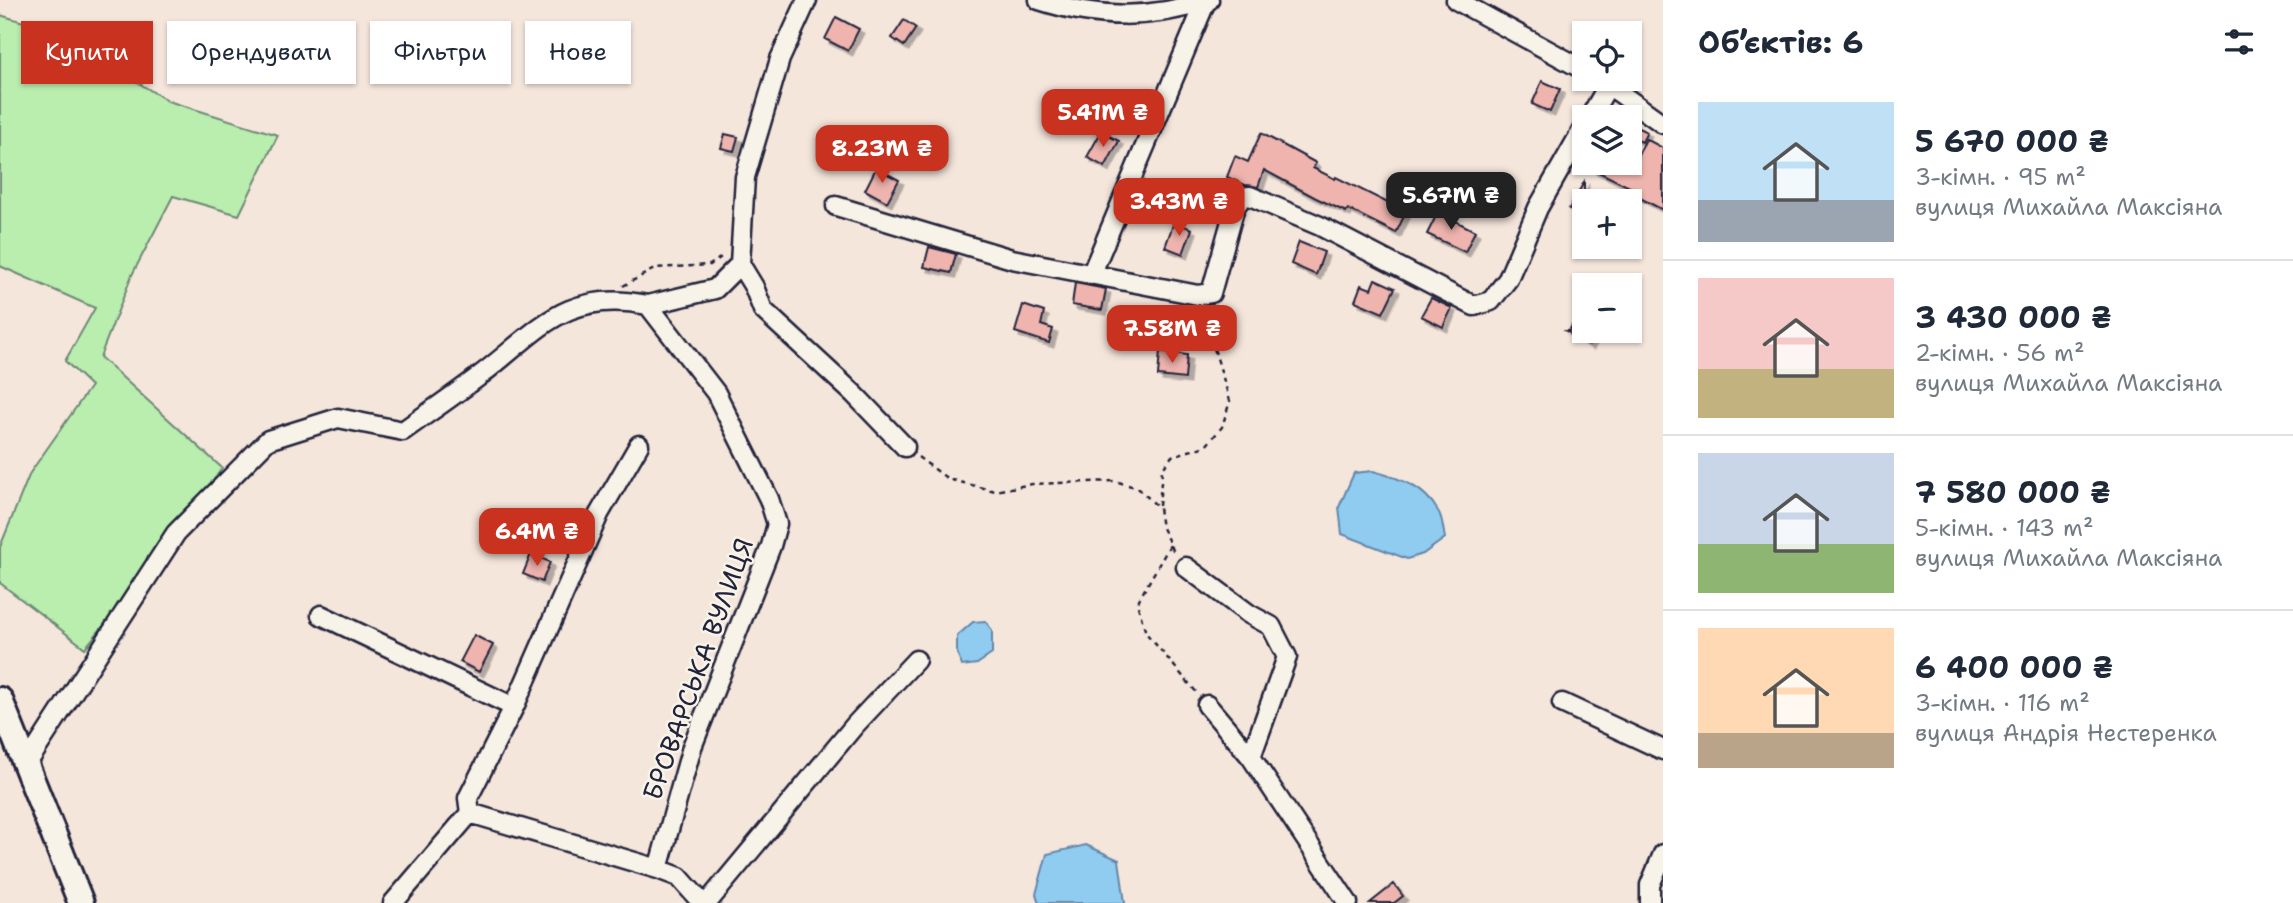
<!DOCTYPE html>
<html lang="uk">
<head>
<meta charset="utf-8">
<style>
	body { margin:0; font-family:"Shantell Sans",sans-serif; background:#f2f2f3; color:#1f2937; height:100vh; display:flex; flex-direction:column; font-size:26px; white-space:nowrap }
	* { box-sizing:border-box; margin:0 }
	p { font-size:23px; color:#747a83 }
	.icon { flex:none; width:38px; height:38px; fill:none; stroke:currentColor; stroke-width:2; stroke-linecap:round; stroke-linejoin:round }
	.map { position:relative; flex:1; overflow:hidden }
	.details { display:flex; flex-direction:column; background:#fff; width:630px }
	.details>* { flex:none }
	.hud { position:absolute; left:21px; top:21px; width:665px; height:63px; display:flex; gap:14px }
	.fabs { position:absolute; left:1572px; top:21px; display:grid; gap:14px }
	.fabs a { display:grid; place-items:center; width:70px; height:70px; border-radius:0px; background:#fff; box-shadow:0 2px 5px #0004; font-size:35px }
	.price { position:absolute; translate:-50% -60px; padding:0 16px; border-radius:14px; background:#c8321e; color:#fff; font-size:23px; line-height:46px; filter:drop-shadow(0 2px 4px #0008) }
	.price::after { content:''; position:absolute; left:50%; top:42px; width:21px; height:16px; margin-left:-10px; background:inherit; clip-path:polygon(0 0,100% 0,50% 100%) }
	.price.active { background:#222; color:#fff }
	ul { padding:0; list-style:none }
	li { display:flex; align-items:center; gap:21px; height:175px; padding:0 35px }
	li+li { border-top:2px solid #e0e1e3 }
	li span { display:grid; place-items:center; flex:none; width:196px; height:140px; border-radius:0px; color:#555 }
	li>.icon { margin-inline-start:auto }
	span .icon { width:84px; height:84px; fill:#fffc; stroke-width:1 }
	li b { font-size:30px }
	h2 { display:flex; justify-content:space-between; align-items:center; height:84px; padding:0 35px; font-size:30px }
	.chip { padding:0 24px; border-radius:0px; background:#fff; box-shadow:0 2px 5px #0004; font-size:24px; line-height:63px }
	.chip.active { background:#c8321e; color:#fff }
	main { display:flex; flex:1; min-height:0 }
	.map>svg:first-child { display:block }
	.green { fill:#b9eeaf; stroke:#6e8875; stroke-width:2 }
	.water { fill:#90cbf0; stroke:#6487a8; stroke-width:2 }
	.building { fill:#efb4ae; stroke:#22223b; stroke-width:2; filter:url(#shadow) }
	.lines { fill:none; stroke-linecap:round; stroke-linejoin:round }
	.street-casing { stroke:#22223b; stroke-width:23 }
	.secondary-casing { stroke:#22223b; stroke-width:30 }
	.path { stroke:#22223b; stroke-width:2.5; stroke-dasharray:5 5; stroke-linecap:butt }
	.street { stroke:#f7f3e8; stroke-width:18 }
	.secondary { stroke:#f7f3e8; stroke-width:24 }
	.labels { text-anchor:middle; stroke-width:5; stroke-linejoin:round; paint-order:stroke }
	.street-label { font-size:26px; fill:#22223b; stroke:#f7f3e8 }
</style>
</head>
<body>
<main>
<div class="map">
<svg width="1663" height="903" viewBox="0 0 1663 903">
	<defs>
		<filter id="shadow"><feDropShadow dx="4.5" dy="4.5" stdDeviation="0" flood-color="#0004"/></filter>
	</defs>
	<rect width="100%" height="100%" fill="#f5e6dc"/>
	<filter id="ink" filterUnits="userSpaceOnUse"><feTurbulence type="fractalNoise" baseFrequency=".0143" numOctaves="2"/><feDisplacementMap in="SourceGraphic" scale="14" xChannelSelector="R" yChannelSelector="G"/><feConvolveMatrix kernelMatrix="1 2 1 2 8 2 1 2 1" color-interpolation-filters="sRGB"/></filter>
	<g filter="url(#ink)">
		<path class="green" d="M0 15 54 31 168 101 278 135 239 215 173 196 132 275 100 357 222 468 157 562 85 648 0 583V547L30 473 91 386 65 361 95 308 0 266Z"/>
		<path class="water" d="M1373 471C1399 478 1424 486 1438 511 1443 518 1443 530 1445 538L1423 554 1407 559 1342 534 1339 507 1354 473Z
			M985 621 992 630V654L977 664 962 666 957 652V636L973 622Z
			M1086 845 1119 860 1125 903H1039L1036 894 1047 854Z"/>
		<path class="building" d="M836 17 859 29 848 51 825 39Z
			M904 20 916 28 904 46 892 38Z
			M1542 81 1560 89 1550 112 1532 104Z
			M1634 126 1647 132 1642 142 1629 136Z
			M1101 132 1119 141 1105 167 1087 157Z
			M1261 133 1316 163 1313 168 1335 179 1336 177 1406 212 1396 233 1348 209 1346 212 1316 198 1264 170 1258 187 1245 185 1227 177 1235 156 1248 162Z
			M725 134 738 137 734 151 721 148Z
			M1646 139 1663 148V210L1638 197 1640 192 1580 163H1634Z
			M876 168 899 180 887 202 865 190Z
			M1584 182V218L1569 209Z
			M1438 212 1475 231 1465 252 1427 234Z
			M1174 222 1192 229 1183 254 1165 247Z
			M1299 242 1324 252 1316 275 1291 264Z
			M929 247 956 254 951 273 924 267Z
			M1375 279 1395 288 1383 313 1355 301 1361 285 1371 289Z
			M1075 283 1106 289 1102 310 1072 305Z
			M1431 298 1452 308 1443 327 1421 316Z
			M1584 303V331H1597L1589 345 1566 331H1569Z
			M1023 305 1044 312 1041 325 1053 329 1049 343 1015 332Z
			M1160 351 1187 355 1185 379 1158 376Z
			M531 554 550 562 542 582 523 574Z
			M474 635 493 645 479 672 460 662Z
			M1394 884 1403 896 1394 903H1370Z"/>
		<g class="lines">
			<g class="street-casing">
				<path id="street" d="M1039 0C1098 19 1151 20 1209 0
					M1456 0 1584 70
					M1600 79 1663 124
					M1590 117 1609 84
					M836 206 1012 259 1198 295 1211 293 1235 207 1242 197 1250 196 1320 226 1474 306 1491 301 1508 279 1538 208 1584 127
					M740 264 754 287 763 310 854 394 905 447
					M1091 275 1206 1
					M648 305 715 289 740 264 745 177 780 59 807 0
					M1186 567 1249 614 1271 626 1287 657 1251 757 1348 903
					M321 615 514 707
					M1562 703 1663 750
					M1207 705 1251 757
					M26 765 176 533 268 440 338 418 403 431C428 413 453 396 478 377 538 332 564 288 648 305L716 393 769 499 777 524 771 546 692 747 658 869 679 877 702 903
					M470 813 658 869
					M393 903 470 813 468 798 514 707 599 514 639 445
					M707 903 855 725 916 660
					M1650 903V885L1663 854"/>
			</g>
			<g class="secondary-casing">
				<path id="secondary" d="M0 700 81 903"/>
			</g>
			<path class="path" d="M623 286 656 268 710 265 724 255
				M918 457 948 479 995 491 1032 484 1115 481 1138 488 1159 508 1162 528 1175 554
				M1159 506 1162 470 1172 456 1206 446 1222 427 1230 401 1203 312
				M1170 545 1137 603 1146 633 1198 694"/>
			<use href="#street" class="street"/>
			<use href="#secondary" class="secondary"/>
		</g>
	</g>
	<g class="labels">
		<g class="street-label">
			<text transform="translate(698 669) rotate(-70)" y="9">БРОВАРСЬКА ВУЛИЦЯ</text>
		</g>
	</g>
</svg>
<div class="fabs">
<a><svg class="icon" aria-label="locate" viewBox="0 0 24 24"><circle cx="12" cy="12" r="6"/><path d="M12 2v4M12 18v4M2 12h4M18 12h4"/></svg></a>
<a><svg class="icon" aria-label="layers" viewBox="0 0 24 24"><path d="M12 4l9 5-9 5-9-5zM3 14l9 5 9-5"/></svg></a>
<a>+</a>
<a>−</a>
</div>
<b class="price" style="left:1103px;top:149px">5.41M ₴</b>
<b class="price" style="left:882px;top:185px">8.23M ₴</b>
<b class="price active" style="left:1451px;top:232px">5.67M ₴</b>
<b class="price" style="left:1179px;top:238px">3.43M ₴</b>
<b class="price" style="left:1172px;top:365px">7.58M ₴</b>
<b class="price" style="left:537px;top:568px">6.4M ₴</b>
<div class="hud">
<a class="chip active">Купити</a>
<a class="chip">Орендувати</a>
<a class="chip">Фільтри</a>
<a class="chip">Нове</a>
</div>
</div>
<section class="details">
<h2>Об’єктів: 6<svg class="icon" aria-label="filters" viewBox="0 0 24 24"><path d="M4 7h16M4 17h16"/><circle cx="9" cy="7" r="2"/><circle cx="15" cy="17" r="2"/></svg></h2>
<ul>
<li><span style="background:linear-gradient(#bfe0f5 70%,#9aa5b1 0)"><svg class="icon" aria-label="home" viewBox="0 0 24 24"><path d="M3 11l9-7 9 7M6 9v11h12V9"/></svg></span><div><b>5 670 000 ₴</b><p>3-кімн. · 95 m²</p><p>вулиця Михайла Максіяна</p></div></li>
<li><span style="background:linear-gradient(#f6c9c9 65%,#c2b280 0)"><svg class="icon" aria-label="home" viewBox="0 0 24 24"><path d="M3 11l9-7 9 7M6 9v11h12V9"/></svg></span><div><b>3 430 000 ₴</b><p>2-кімн. · 56 m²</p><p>вулиця Михайла Максіяна</p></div></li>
<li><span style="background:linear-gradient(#c9d6e8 65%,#8fb573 0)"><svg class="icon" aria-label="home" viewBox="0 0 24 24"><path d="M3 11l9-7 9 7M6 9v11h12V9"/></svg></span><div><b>7 580 000 ₴</b><p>5-кімн. · 143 m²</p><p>вулиця Михайла Максіяна</p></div></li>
<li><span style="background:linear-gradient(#ffd9b3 75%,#b9a48a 0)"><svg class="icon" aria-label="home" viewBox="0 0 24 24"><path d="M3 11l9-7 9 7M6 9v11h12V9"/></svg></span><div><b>6 400 000 ₴</b><p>3-кімн. · 116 m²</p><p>вулиця Андрія Нестеренка</p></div></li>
</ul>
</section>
</main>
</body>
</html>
